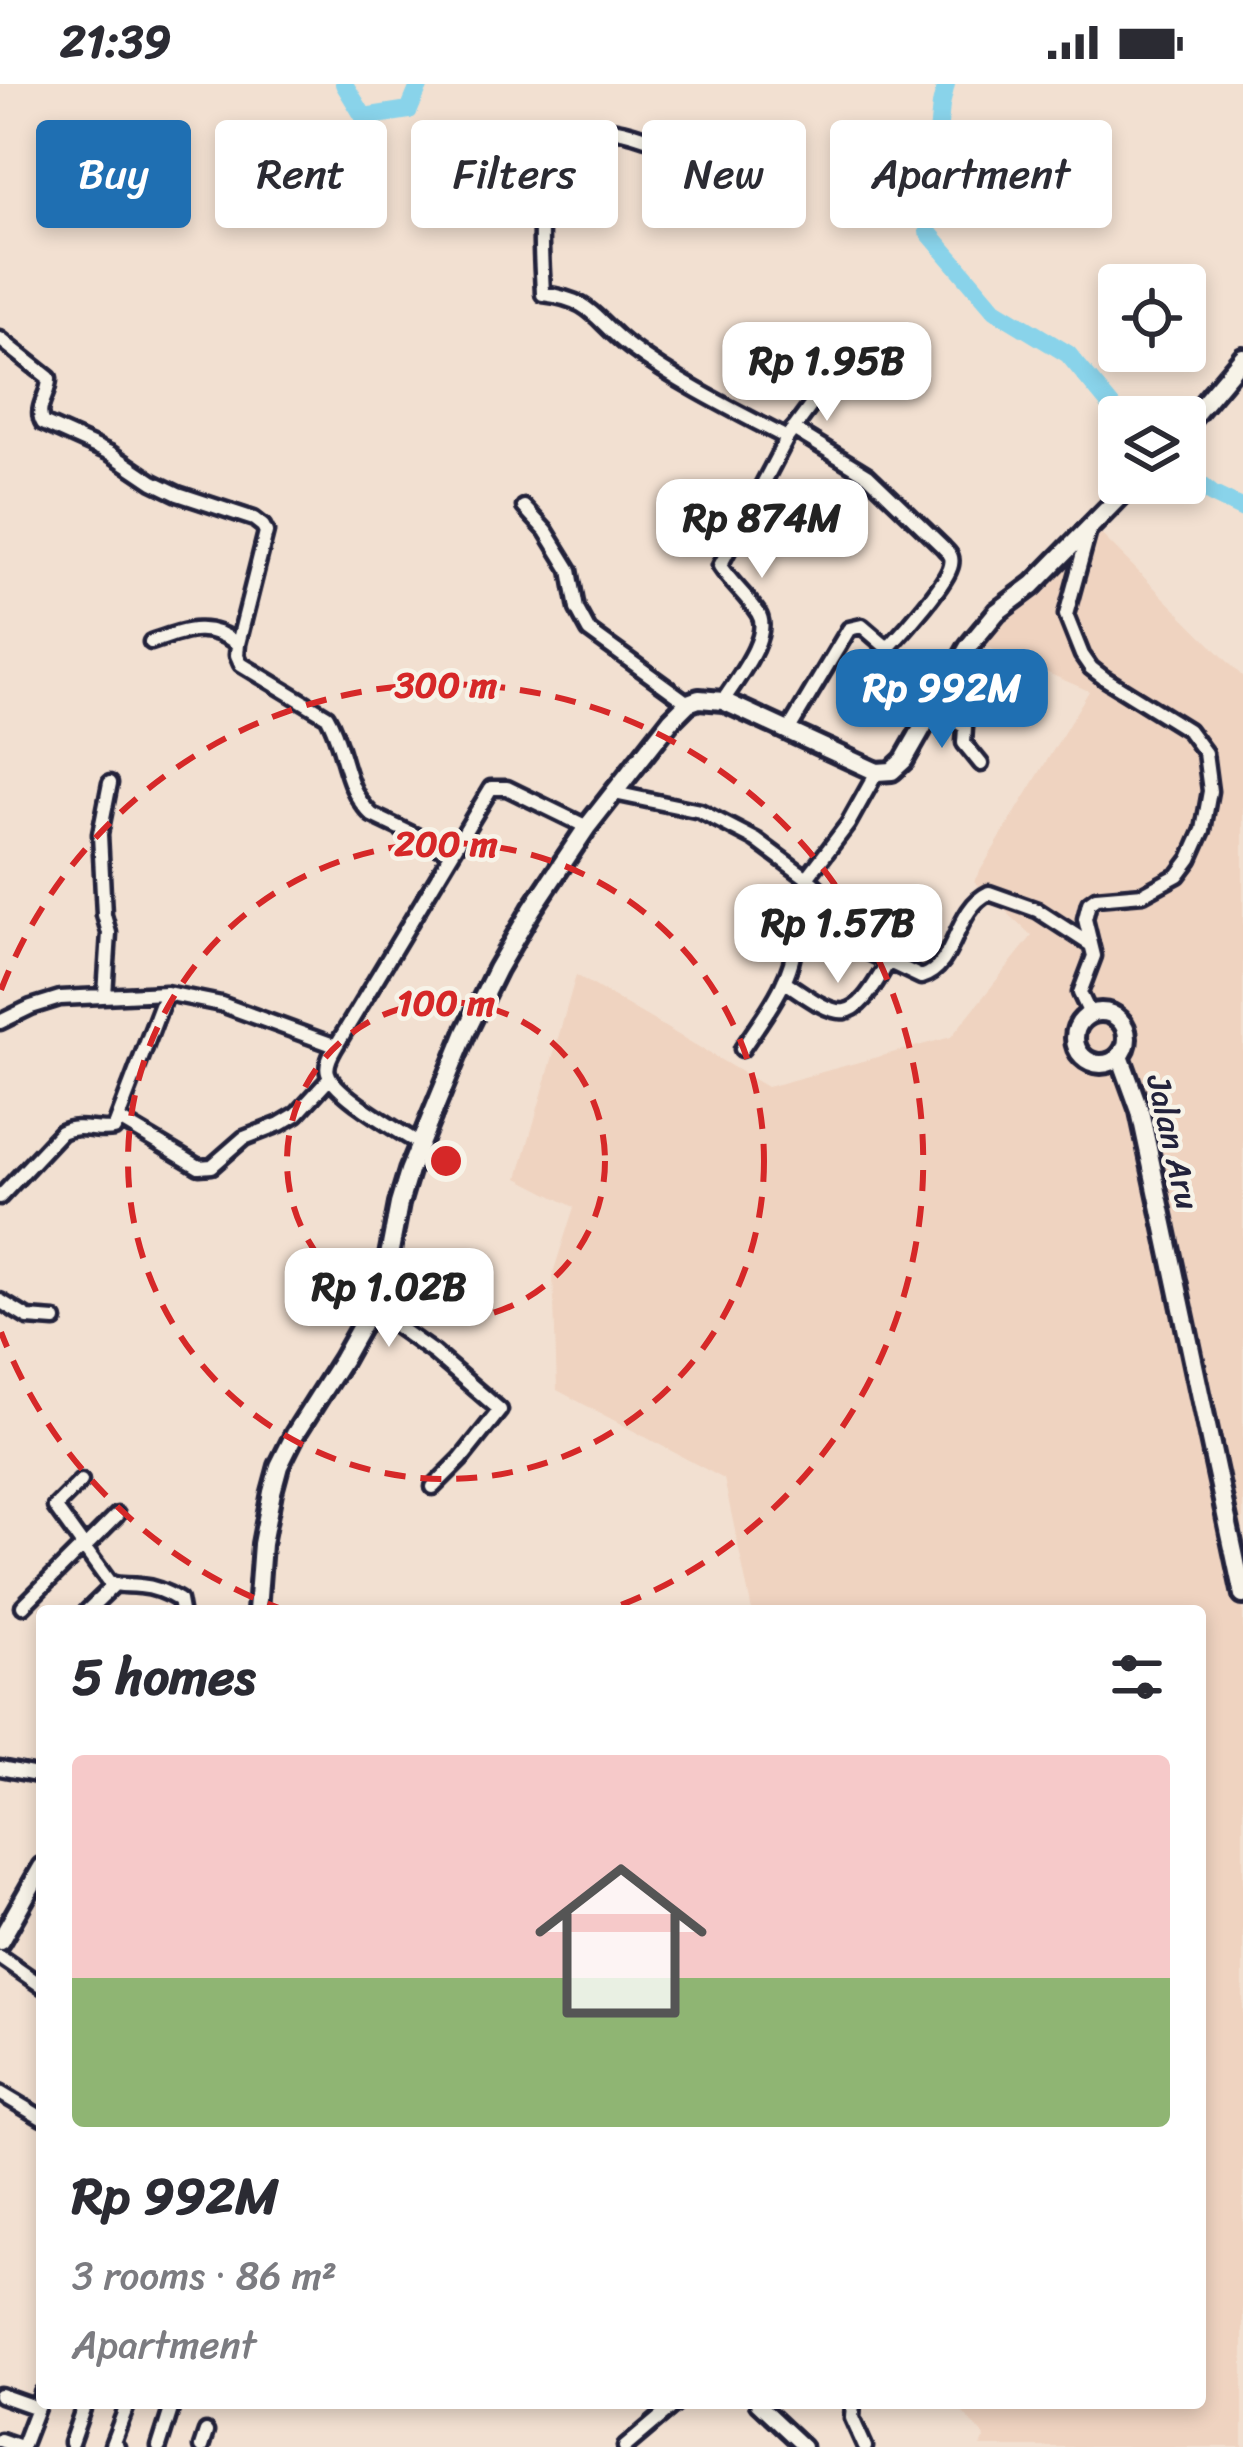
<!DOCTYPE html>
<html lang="en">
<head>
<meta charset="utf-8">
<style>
	body { margin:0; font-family:Sriracha,sans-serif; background:#f2f2f3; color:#2b2b33; height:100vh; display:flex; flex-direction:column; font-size:45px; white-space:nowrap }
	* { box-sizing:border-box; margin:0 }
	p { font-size:39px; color:#7c7c81 }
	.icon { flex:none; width:66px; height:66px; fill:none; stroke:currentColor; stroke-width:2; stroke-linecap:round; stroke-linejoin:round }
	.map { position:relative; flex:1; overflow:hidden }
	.side { position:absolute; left:36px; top:1521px; width:1170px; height:804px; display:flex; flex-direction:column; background:#fff; border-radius:12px; box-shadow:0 6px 18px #0003 }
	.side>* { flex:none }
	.hud { position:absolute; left:36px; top:36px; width:1173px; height:108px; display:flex; gap:24px }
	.controls { position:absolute; left:1098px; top:180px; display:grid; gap:24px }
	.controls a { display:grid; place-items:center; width:108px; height:108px; border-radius:12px; background:#fff; box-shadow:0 6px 18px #0003; font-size:60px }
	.price { position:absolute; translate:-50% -102px; padding:0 27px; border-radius:24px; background:#fff; color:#222; font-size:39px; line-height:78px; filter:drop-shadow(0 3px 6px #0008) }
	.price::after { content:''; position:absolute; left:50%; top:72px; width:36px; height:27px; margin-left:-18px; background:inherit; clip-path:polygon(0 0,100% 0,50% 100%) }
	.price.on { background:#1f6fb2; color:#fff }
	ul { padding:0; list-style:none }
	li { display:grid; align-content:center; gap:24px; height:636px; padding:0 36px }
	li+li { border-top:3px solid #e1e1e2 }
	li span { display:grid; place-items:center; height:372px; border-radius:12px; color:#555 }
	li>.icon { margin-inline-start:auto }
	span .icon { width:216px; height:216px; fill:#fffc; stroke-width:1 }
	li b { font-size:51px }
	h2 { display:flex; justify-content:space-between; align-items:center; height:144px; padding:0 36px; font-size:51px }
	.pill { padding:0 42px; border-radius:12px; background:#fff; box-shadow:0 6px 18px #0003; font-size:42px; line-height:108px }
	.pill.on { background:#1f6fb2; color:#fff }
	.status { display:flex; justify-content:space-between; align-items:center; height:84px; padding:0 60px; background:#fff; direction:ltr }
	.status svg { height:33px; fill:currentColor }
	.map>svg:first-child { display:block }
	.built { fill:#efd3c0 }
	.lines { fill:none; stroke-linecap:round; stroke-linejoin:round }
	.river { stroke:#89d3ea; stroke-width:18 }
	.minor-casing { stroke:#22223b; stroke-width:21 }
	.tertiary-casing { stroke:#22223b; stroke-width:26 }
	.minor { stroke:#f7f3e8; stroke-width:12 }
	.tertiary { stroke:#f7f3e8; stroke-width:16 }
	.ring { fill:none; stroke:#d62828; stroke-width:6; stroke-dasharray:21 15 }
	.labels { text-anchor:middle; stroke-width:9; stroke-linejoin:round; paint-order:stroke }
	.street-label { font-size:33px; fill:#22223b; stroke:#f7f3e8 }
	.centre { fill:#d62828; stroke:#f7f3e8; stroke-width:6 }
	.ring-label { font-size:36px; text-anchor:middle; font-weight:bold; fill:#d62828; stroke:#f7f3e8; stroke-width:9; stroke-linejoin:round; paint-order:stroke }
</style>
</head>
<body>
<div class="status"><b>21:39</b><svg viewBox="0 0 49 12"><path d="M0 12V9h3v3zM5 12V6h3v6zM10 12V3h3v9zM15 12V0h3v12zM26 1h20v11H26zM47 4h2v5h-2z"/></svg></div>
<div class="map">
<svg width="1243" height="2363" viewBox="0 0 1243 2363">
	<rect width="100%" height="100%" fill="#f2e0d1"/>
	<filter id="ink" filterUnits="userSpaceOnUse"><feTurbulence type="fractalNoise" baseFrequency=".00833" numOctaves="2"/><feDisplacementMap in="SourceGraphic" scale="24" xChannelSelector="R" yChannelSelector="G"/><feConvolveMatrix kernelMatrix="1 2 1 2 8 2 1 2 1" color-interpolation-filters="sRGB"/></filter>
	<g filter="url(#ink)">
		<path class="built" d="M1099 448 1243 593V2363H981L985 2353 954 2319H1200V1527H752L724 1395 557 1306 553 1189 574 1123 518 1094 576 891 767 1003 951 953 1032 852 974 797 1089 607 981 560Z"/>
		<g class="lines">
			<path class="river" d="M344 0 364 33 409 26 420 0
				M946 0 941 21 928 148 995 226 1068 270 1120 333
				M1185 388 1212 410 1243 425"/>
			<g class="minor-casing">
				<path id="minor" d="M773 135C744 117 720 92 690 74 665 60 602 32 575 50 554 64 544 102 542 126 539 153 542 182 543 210 594 216 594 236 630 263 678 299 733 326 787 354
					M0 255 49 294C50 310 34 324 43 339L110 369 153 398 178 410 254 435 263 442 266 448 238 560 237 571 241 580 327 632C346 664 343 704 372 731L452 769
					M524 423 546 447 570 486 577 525 589 547 688 619
					M1089 447 1066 531 1082 571 1091 584 1104 594 1188 646 1205 669 1210 707 1203 746 1190 775 1178 791 1143 810 1096 814 1089 819 1085 835 1094 872 1080 909 1090 930
					M151 558C186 546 207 537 238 560
					M723 617C736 596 773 551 758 529 747 512 731 499 720 482L787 354 829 297
					M934 622 965 643 964 659 981 680
					M788 647 849 545 862 542 884 561 890 562C904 547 948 498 951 481 953 471 949 470 943 463L868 391 793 345
					M614 709 700 727 756 756 807 794
					M805 838 921 893C958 882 953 826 989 809L1037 826 1091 861
					M784 897C842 937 851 944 888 878
					M105 911 109 849 104 831 100 750 110 699
					M0 938 31 923 60 914 166 909 221 920 336 962C332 969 325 980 328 989 334 1010 400 1048 420 1060
					M336 962 491 704H507L587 743
					M742 965C763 933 794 895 795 855L819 805 807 794 848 740 877 688
					M118 1035 199 1083 212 1082 244 1054 280 1040 297 1030 330 994
					M0 1113 61 1048C79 1039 96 1049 114 1045L166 909
					M0 1217 28 1234 55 1236
					M372 1225 434 1269 500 1326 461 1375 433 1403
					M81 1397 55 1423 109 1498C120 1503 127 1500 140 1502 153 1503 168 1509 179 1516L181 1527
					M84 1464 117 1431
					M23 1522 83 1462
					M87 1527 114 1501
					M0 1684 42 1692
					M0 1873 42 1902
					M0 2009 42 2034
					M0 2311 37 2324 42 2309
					M757 2319 804 2363
					M853 2319 852 2334 865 2363
					M0 2356 20 2363
					M71 2359 85 2319
					M22 2363 37 2324
					M117 2363 112 2361 128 2319
					M159 2363 173 2319
					M201 2363 206 2348
					M625 2363 677 2319"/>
			</g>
			<g class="tertiary-casing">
				<path id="tertiary" d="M1185 342 1243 273
					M1075 954a26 26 0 1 1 52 0a26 26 0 1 1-52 0Z
					M1120 972 1140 1027 1243 1511
					M257 1527 262 1460 272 1408 279 1382 295 1350 342 1276 383 1203 399 1120 409 1087 466 948 497 885 532 825 587 743 671 636 688 619 699 615 723 617 877 688 892 687 904 676 969 562 997 528 1033 501 1133 399
					M0 1857 42 1783"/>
			</g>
			<use href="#minor" class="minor"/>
			<use href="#tertiary" class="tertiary"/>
		</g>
	</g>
	<g class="ring">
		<circle cx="446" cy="1077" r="159"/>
		<circle cx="446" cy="1077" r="318"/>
		<path d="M287 1527A477 477 0 0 1 1 1248M1 906A477 477 0 1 1 605 1527"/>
	</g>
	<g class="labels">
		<g class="street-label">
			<text transform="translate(1174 1058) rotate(77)" y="12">Jalan Aru</text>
		</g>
	</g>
	<circle cx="446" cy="1077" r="18" class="centre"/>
	<g class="ring-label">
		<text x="446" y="613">300 m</text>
		<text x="446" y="772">200 m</text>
		<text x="446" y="931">100 m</text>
	</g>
</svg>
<div class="controls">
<a><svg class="icon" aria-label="locate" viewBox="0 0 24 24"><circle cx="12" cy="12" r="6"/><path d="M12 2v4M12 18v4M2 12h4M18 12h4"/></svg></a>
<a><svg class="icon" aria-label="layers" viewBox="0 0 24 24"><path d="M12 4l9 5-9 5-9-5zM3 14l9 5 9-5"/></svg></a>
</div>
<b class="price" style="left:827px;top:340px">Rp 1.95B</b>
<b class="price" style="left:762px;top:497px">Rp 874M</b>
<b class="price on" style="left:942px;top:667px">Rp 992M</b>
<b class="price" style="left:838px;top:902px">Rp 1.57B</b>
<b class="price" style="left:389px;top:1266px">Rp 1.02B</b>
<div class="hud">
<a class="pill on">Buy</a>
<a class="pill">Rent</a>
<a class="pill">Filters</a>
<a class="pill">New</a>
<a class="pill">Apartment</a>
</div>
<section class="side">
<h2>5 homes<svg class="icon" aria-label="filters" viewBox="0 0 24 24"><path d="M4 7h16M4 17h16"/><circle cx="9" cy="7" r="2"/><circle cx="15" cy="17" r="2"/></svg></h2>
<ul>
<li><span style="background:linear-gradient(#f6c9c9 60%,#8fb573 0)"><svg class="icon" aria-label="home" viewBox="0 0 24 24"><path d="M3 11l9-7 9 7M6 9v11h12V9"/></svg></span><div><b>Rp 992M</b><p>3 rooms · 86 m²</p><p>Apartment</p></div></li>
</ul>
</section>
</div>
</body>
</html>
